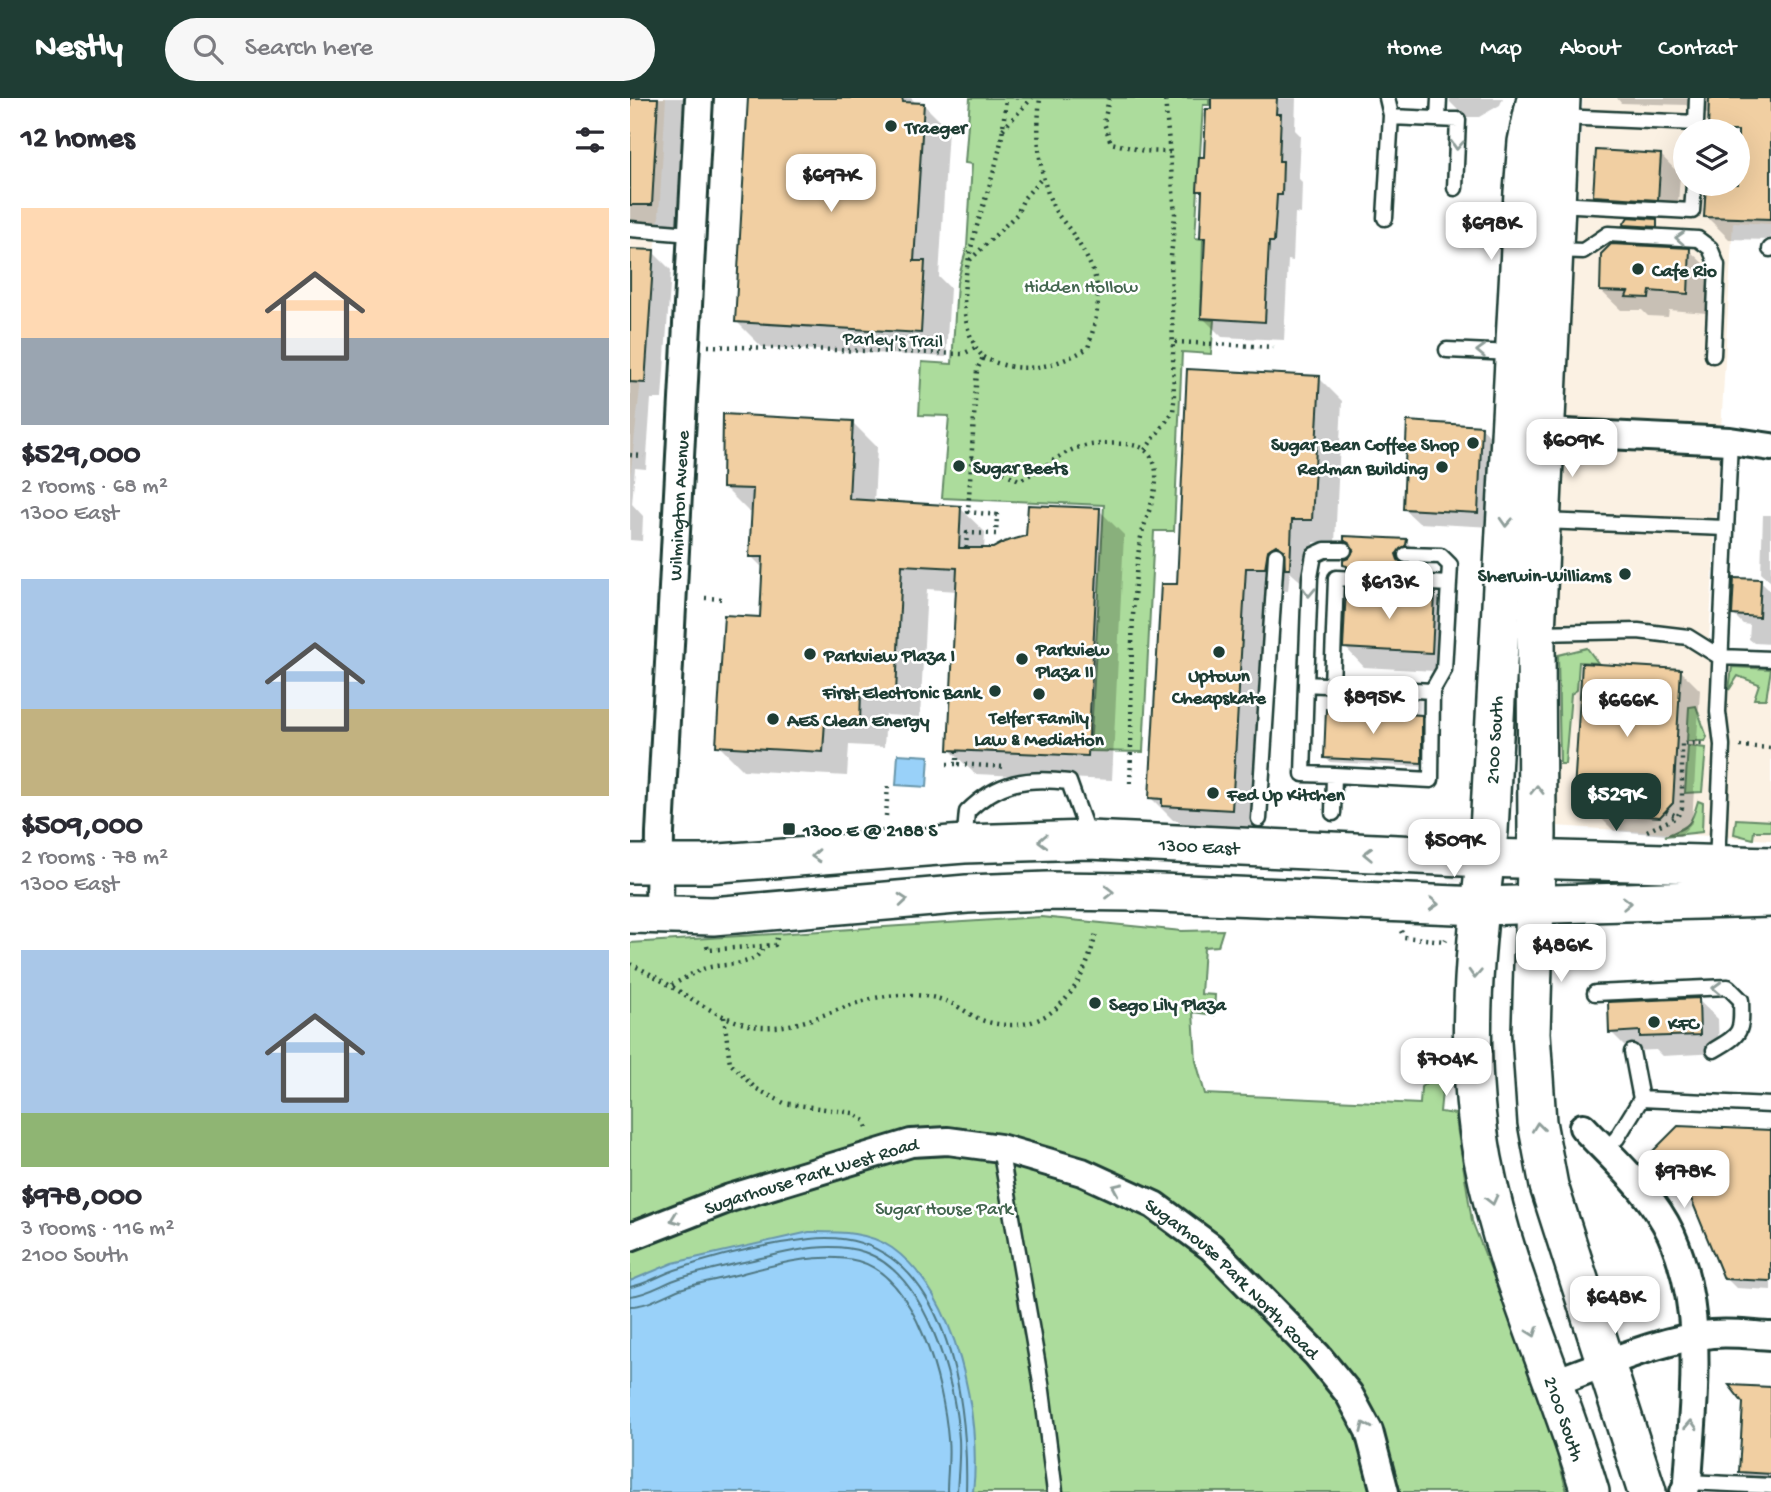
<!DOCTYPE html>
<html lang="en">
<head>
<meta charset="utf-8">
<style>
	body { margin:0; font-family:"Gochi Hand",sans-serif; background:#f7f7f7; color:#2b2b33; height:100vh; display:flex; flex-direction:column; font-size:26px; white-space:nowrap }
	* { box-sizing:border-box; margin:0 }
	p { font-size:23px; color:#7c7c81 }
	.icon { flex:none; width:38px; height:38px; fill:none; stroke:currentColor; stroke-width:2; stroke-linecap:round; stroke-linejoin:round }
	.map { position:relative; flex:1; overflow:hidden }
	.details { display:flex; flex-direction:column; background:#fff; width:630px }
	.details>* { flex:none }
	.fabs { position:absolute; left:1043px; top:21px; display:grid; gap:14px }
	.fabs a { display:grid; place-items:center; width:77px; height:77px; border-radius:50%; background:#fff; box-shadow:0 7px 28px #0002; font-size:35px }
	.price { position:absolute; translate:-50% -60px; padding:0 16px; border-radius:14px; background:#fff; color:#222; font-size:23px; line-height:46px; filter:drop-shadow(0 2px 4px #0008) }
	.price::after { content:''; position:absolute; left:50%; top:42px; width:21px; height:16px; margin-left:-10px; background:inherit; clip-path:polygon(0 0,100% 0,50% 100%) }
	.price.selected { background:#1f3d34; color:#fff }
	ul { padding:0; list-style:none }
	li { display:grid; align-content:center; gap:14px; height:371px; padding:0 21px }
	li span { display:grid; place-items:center; height:217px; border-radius:0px; color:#555 }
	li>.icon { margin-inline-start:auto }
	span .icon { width:126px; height:126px; fill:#fffc; stroke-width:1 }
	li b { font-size:30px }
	h2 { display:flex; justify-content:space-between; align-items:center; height:84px; padding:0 21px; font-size:30px }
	header { display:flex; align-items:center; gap:42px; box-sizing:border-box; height:98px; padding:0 35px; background:#1f3d34; color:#fff }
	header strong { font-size:33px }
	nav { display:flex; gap:38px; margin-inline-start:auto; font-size:24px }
	.search { width:490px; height:63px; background:#f7f7f7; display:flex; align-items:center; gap:18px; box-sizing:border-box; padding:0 24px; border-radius:38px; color:#7c7c81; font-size:26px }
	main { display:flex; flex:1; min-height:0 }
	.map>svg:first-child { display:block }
	.built { fill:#fbf1e3; fill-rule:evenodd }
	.green { fill:#acdc9c; stroke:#668c68; stroke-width:2 }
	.water { fill:#99d1f9; stroke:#6896aa; stroke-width:2 }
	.shadow { fill:#0003 }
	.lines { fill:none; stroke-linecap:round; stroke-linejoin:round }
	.shore { stroke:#507883; stroke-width:2 }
	.building { fill:#f1cfa2; stroke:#1f3d34; stroke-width:2 }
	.service-casing { stroke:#1f3d34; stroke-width:19 }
	.minor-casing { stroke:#1f3d34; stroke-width:32 }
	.secondary-casing { stroke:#1f3d34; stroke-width:42 }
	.path { stroke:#1f3d34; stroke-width:4.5; stroke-dasharray:2 5; stroke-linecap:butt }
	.service { stroke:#fff; stroke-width:14 }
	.minor { stroke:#fff; stroke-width:26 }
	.secondary { stroke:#fff; stroke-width:37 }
	.oneway { stroke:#8f9e9a }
	.poi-dot { fill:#1f3d34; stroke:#fff; stroke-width:2.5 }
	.labels { text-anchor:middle; stroke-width:5; stroke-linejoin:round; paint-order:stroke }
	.poi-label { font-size:19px; font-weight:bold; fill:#1f3d34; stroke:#fff; text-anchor:start }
	.park-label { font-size:19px; fill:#42654e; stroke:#fff }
	.street-label { font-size:19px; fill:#1f3d34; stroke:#fff }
</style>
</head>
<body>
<header>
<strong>Nestly</strong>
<div class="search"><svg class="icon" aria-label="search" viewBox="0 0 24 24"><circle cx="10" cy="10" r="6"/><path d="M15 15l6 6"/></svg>Search here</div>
<nav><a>Home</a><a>Map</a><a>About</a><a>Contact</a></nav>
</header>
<main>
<section class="details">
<h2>12 homes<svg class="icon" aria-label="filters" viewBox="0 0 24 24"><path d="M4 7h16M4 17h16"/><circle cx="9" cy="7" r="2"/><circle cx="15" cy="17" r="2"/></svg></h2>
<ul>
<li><span style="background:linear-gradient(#ffd9b3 60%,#9aa5b1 0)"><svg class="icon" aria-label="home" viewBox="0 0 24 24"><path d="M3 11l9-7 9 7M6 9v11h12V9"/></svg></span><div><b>$529,000</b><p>2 rooms · 68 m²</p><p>1300 East</p></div></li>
<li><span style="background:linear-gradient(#a9c7e8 60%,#c2b280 0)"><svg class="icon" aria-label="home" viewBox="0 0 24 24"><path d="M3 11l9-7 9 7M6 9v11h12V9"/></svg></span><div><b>$509,000</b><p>2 rooms · 78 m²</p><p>1300 East</p></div></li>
<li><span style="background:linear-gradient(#a9c7e8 75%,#8fb573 0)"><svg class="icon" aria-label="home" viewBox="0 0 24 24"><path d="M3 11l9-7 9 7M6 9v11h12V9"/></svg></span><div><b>$978,000</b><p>3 rooms · 116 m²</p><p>2100 South</p></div></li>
</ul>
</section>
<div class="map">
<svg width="1141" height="1394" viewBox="0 0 1141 1394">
	<rect width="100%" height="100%" fill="#fff"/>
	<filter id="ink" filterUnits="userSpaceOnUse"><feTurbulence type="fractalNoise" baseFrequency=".0143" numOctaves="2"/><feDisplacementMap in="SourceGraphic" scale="14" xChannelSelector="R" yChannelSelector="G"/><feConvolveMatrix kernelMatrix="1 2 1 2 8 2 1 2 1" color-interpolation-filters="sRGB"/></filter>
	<g filter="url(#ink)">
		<path class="built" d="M0 0H36L29 118 0 381Z
			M953 0H1141V126L1103 124 1078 558 1141 563V742L925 728 920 610ZM1055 33H1108V86H1055Z"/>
		<path class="green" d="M340 0H579V7H573L565 140 573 141 571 221 584 222 581 256 552 254 544 433H524L513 654 460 653 474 407 312 400 319 318 289 317 292 264 322 266 327 185 337 149 342 66 335 65Z
			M957 550 968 565 949 564 947 592 941 596 935 666H930L928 557Z
			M1102 569 1141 571 1136 601H1124L1129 586 1108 578 1099 592Z
			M1066 608 1077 639 1075 643H1057L1059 609Z
			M1058 648 1076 650 1072 694 1055 695Z
			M1068 703 1073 705 1072 734 1035 738C1058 728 1060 731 1068 703Z
			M1106 721 1141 723V733H1124L1123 741 1104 736Z
			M411 819 552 833 593 832 588 848 574 849 571 896 585 897 584 917 563 914 566 963 575 996 790 1006 791 989 796 985 813 983 810 1014 825 1016 842 1123 914 1307 937 1394H0V845Z"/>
		<path class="water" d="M268 656 299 658 297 689 266 687Z
			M179 1134C207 1134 238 1133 262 1150 327 1196 352 1319 343 1394H0V1183L43 1165Z"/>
		<path class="shadow" d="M0 0H57L49 135 0 132Z
			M120 0H281L287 6H293L318 31 309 179 320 190 316 259 132 249 107 224Z
			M583 0H666L665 32 670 37 668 80 672 84 671 116 665 115 663 163 658 162 654 242 592 239 573 220 577 144 571 139 574 97 569 92Z
			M820 0H873L870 7 849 19H835L820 4Z
			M987 0H1141V142L1099 141 1076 118 1078 86H1108V33H1080V16L1064 15 1056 7 991 5Z
			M1031 57 1050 77 1047 120 984 117 965 98Z
			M0 152 23 154 41 172 32 301H21L16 371 5 370 2 406 13 418 12 443 0 442Z
			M1059 152 1079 171 1077 215 1039 212 1038 219 1018 218 1012 212H991L971 193Z
			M689 280 712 303 705 445 684 444 683 494 660 474 658 493 638 492 624 734 557 730 549 723 543 722 520 699 548 488Z
			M222 324 247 349 244 405 330 410 355 434 354 452H364L398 440 469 412 494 437 482 682 345 676 320 652 328 493 297 491 290 619 256 617 254 649 219 647 217 678 113 672 88 647 131 521 134 471 121 458 124 414H119L94 389Z
			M851 329 865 344 862 429 789 425 774 411Z
			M1133 417H1141V484L1131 475Z
			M776 443 785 453V457L775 466 784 478 724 476 715 467Z
			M1130 483 1140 493 1141 546 1124 545 1119 541 1120 527 1113 526 1104 517Z
			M804 497 824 517 821 574 734 569 715 549Z
			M1050 572 1070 592 1062 725 1050 738 984 733 964 713Z
			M791 618 796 623 795 669 700 664 695 659Z
			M1068 902 1088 921 1089 955 1032 958 1026 952 1000 953 981 934Z
			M1141 1034V1192L1106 1190 1096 1180 1060 1095 1022 1056Z
			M1141 1283V1393L1131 1392 1111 1373Z"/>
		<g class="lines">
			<path class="shore" d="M0 1189C15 1187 30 1177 45 1172 86 1158 136 1146 180 1141 314 1126 339 1295 336 1394
				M0 1198C17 1197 34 1185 50 1180 74 1173 99 1167 123 1162 158 1154 198 1142 234 1154 296 1175 325 1282 329 1341 330 1358 328 1376 327 1394
				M0 1208C18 1208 34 1197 50 1191 67 1185 85 1182 102 1178 141 1168 187 1153 228 1163 287 1179 314 1287 318 1341 320 1358 317 1376 317 1394"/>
		</g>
		<path class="building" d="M0 0H28L22 107H0Z
			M118 0H272L273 4 294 5 284 163H295L291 235 105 224Z
			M581 0H647L646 16H651L649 63H653L652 97H647L644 144H639L635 224 571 220 575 140H570L572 93H567L569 59H574L576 11H581Z
			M1079 0H1141V121L1074 119 1076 86H1108V33H1078Z
			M966 52 1031 56 1028 102 963 98Z
			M998 119 1027 121V129L993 127Z
			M981 146 1060 150 1058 196 1020 193 1019 200 996 199 998 194 970 193 971 156Z
			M0 151 24 152 15 285 0 284Z
			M557 271 690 278 682 422H662L660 471H655L654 452 646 447 638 452 635 470H616L602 712 532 708V701L519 700 531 486H547Z
			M93 316 223 323 219 401 331 408 329 450H363L374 444 396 438 398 407 470 410 458 658 318 652 327 470 272 467 266 595 231 593 230 625 195 623 193 654 86 648 94 517 130 519 133 459H119L123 391 92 390Z
			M777 323 852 328 848 415 773 411Z
			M714 438 777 441 776 447 766 456 768 462 775 467V474L717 471V468L713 467V462L719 460 724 451 714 442Z
			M1104 480 1131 481 1129 519 1102 517Z
			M716 490 805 496 802 555 713 550Z
			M952 565 1051 571 1043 705 1030 719 963 714 944 694Z
			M696 611 792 617V665L694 660Z
			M1069 900 1070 937 1010 939V933L979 935 978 904Z
			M1048 1028 1141 1032V1183L1094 1181 1055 1086H1049L1020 1056Z
			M1099 1287 1141 1289V1376L1109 1374 1113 1305Z"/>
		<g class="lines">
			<g class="service-casing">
				<path id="service" d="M761 19 828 22 825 90
					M931 19 1066 25 1067 0
					M808 21 809 0
					M926 106 1062 113 1064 86
					M755 120 761 17 757 0
					M0 131 61 136
					M1140 151 1141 150
					M925 152 953 153 978 136 1068 141 1080 150 1087 167 1083 257
					M817 252 883 255
					M912 423 1096 430
					M907 535 1008 533 1058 539 1090 559 1141 561
					M676 586 680 479 684 457 695 452H714
					M702 587 706 480 819 486
					M704 677 801 682 802 593
					M703 715 704 677 673 676 676 586 802 593 814 572 820 467 811 458 776 457
					M629 721 646 457
					M334 746 337 714C368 683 397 679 439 684L459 740
					M1087 766 1092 647 1088 614 1100 343
					M965 895 1098 889 1111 902C1112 934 1112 936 1084 952
					M1002 954 1011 1001 1141 1007
					M370 1050 411 1285 425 1394
					M975 1052 987 1040 1011 1001
					M1058 1384 1141 1388"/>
			</g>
			<g class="minor-casing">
				<g id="minor">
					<path d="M915 334 1100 343 1141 349"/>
					<path id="s1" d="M29 817 30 735 69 0"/>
					<path d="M953 1029C983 1061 1022 1095 1041 1136 1076 1214 1063 1302 1058 1384L1054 1394"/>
					<path id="s2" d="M0 1139 100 1100 281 1045 318 1043 370 1050 452 1074 524 1107 581 1149 687 1257 719 1296 739 1333 755 1394"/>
					<path d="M922 1285C974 1267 1027 1242 1082 1236 1101 1234 1122 1237 1141 1238"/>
				</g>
			</g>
			<g class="secondary-casing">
				<g id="secondary">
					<path id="s3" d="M906 0 897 44 893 94 859 733C845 841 833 953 853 1061 875 1176 927 1282 960 1394"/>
					<path d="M931 0 906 535 907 737 901 935 907 1024 919 1088 1017 1394"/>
					<path id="s4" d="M0 766H77L334 746 459 742 855 760 1141 768"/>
					<path d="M0 816 83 818 337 796 418 793 505 794 851 808 1141 800"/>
				</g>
			</g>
			<path class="path" d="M479 0 474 25 481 45 514 53 540 54
				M373 31 402 0
				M340 162 387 116 394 100 413 79
				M545 244 644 249
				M78 248 333 256 345 250
				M353 259C389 278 424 270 458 250 473 199 473 183 444 138 439 129 430 121 425 112 408 78 406 37 410 0
				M515 352 543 314 544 303 541 159 545 116 535 0
				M0 357 14 358
				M342 359 389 382C409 374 425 359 444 351 457 345 500 343 512 350 543 370 514 418 510 444 498 521 503 610 500 688
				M336 450 337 435 366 436 367 417 338 414 347 272 353 259C308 206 356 112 369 53 373 36 374 18 376 0
				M75 500 94 501
				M1110 648 1141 650
				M327 653V666L375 669
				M317 666H327
				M1036 713 1046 718
				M256 718 258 686
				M1017 733 1047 719 1052 710V645L1074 646
				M771 833 774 839 815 843 816 841
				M77 848 78 852 145 847 147 840
				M0 866C40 883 75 916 118 927 168 938 209 904 257 898 277 896 302 896 320 905 333 910 344 921 358 924 420 940 454 890 466 835
				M42 887C52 882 62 875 73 871 91 864 127 871 133 848
				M94 919 100 965 125 990 154 1005 223 1015 235 1023 238 1033"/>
			<use href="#service" class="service"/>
			<use href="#minor" class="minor"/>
			<use href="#secondary" class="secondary"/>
		</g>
		<defs><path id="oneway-chevron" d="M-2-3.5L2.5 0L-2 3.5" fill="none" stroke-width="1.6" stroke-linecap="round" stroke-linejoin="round" transform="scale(1.75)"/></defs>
		<g class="oneway">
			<use href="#oneway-chevron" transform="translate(827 47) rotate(93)"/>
			<use href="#oneway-chevron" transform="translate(1050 140) rotate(-177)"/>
			<use href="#oneway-chevron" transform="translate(851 253) rotate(-178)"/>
			<use href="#oneway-chevron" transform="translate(876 424) rotate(93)"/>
			<use href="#oneway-chevron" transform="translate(679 494) rotate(92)"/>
			<use href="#oneway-chevron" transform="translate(907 692) rotate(-90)"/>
			<use href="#oneway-chevron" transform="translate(413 743) rotate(178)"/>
			<use href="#oneway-chevron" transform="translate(738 756) rotate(-178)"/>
			<use href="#oneway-chevron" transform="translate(186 758) rotate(176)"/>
			<use href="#oneway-chevron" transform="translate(479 794)"/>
			<use href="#oneway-chevron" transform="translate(273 802) rotate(-5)"/>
			<use href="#oneway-chevron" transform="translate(997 805) rotate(-2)"/>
			<use href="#oneway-chevron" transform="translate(804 806) rotate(3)"/>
			<use href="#oneway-chevron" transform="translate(845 876) rotate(93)"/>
			<use href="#oneway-chevron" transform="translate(1087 890) rotate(-178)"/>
			<use href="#oneway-chevron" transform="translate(908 1029) rotate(-97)"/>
			<use href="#oneway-chevron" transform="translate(487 1090) rotate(-156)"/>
			<use href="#oneway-chevron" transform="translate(862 1102) rotate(76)"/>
			<use href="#oneway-chevron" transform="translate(45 1121) rotate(159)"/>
			<use href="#oneway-chevron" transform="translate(903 1234) rotate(70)"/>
			<use href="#oneway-chevron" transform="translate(1061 1327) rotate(-87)"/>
			<use href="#oneway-chevron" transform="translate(735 1329) rotate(-114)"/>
		</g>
	</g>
	<g class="poi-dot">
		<circle cx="261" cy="28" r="7"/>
		<circle cx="1008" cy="171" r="7"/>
		<circle cx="843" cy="345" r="7"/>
		<circle cx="329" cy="368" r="7"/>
		<circle cx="812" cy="369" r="7"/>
		<circle cx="995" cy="476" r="7"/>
		<circle cx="589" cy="554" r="7"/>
		<circle cx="180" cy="556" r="7"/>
		<circle cx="392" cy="561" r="7"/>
		<circle cx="365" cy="593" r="7"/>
		<circle cx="409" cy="596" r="7"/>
		<circle cx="143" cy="621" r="7"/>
		<circle cx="583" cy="695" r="7"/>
		<rect x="152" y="724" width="14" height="14" rx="3.5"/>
		<circle cx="465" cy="905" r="7"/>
		<circle cx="1024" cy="924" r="7"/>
	</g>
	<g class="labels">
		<g class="poi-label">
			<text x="275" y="35">Traeger</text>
			<text x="1022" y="178">Cafe Rio</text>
			<text x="829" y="352" text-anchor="end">Sugar Bean Coffee Shop</text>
			<text x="343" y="375">Sugar Beets</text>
			<text x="798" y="376" text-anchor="end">Redman Building</text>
			<text x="981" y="483" text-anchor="end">Sherwin-Williams</text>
			<text x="406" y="557">Parkview<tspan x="406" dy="22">Plaza II</tspan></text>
			<text x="194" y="563">Parkview Plaza I</text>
			<text x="589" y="583" text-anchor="middle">Uptown<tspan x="589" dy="22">Cheapskate</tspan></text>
			<text x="351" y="600" text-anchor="end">First Electronic Bank</text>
			<text x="409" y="625" text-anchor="middle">Telfer Family<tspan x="409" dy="22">Law &amp; Mediation</tspan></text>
			<text x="157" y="628">AES Clean Energy</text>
			<text x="597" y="702">Fed Up Kitchen</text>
			<text x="173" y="738">1300 E @ 2188 S</text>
			<text x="479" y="912">Sego Lily Plaza</text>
			<text x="1038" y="931">KFC</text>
		</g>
		<g class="park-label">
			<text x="451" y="194">Hidden Hollow</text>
			<text x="314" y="1116">Sugar House Park</text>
		</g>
		<g class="street-label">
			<text transform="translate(263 240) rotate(2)" y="7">Parley's Trail</text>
			<text dy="7" stroke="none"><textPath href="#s1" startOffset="410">Wilmington Avenue</textPath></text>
			<text transform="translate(863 642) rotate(-87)" y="7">2100 South</text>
			<text dy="7" stroke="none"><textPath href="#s4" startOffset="570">1300 East</textPath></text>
			<text dy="7" stroke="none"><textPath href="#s2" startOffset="192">Sugarhouse Park West Road</textPath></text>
			<text dy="7" stroke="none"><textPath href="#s2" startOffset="658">Sugarhouse Park North Road</textPath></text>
			<text dy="7" stroke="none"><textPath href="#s3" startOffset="1337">2100 South</textPath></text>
		</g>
	</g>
</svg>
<div class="fabs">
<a><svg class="icon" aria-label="layers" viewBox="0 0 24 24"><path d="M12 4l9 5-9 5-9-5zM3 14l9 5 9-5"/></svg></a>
</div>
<b class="price" style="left:201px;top:116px">$697K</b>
<b class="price" style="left:861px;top:164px">$698K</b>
<b class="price" style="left:942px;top:381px">$609K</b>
<b class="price" style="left:759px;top:523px">$613K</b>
<b class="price" style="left:743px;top:638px">$895K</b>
<b class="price" style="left:997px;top:641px">$666K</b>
<b class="price selected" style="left:986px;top:735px">$529K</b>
<b class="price" style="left:824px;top:781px">$509K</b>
<b class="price" style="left:931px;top:886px">$486K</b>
<b class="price" style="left:816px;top:1000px">$704K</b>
<b class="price" style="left:1054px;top:1112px">$978K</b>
<b class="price" style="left:985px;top:1238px">$648K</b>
</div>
</main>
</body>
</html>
